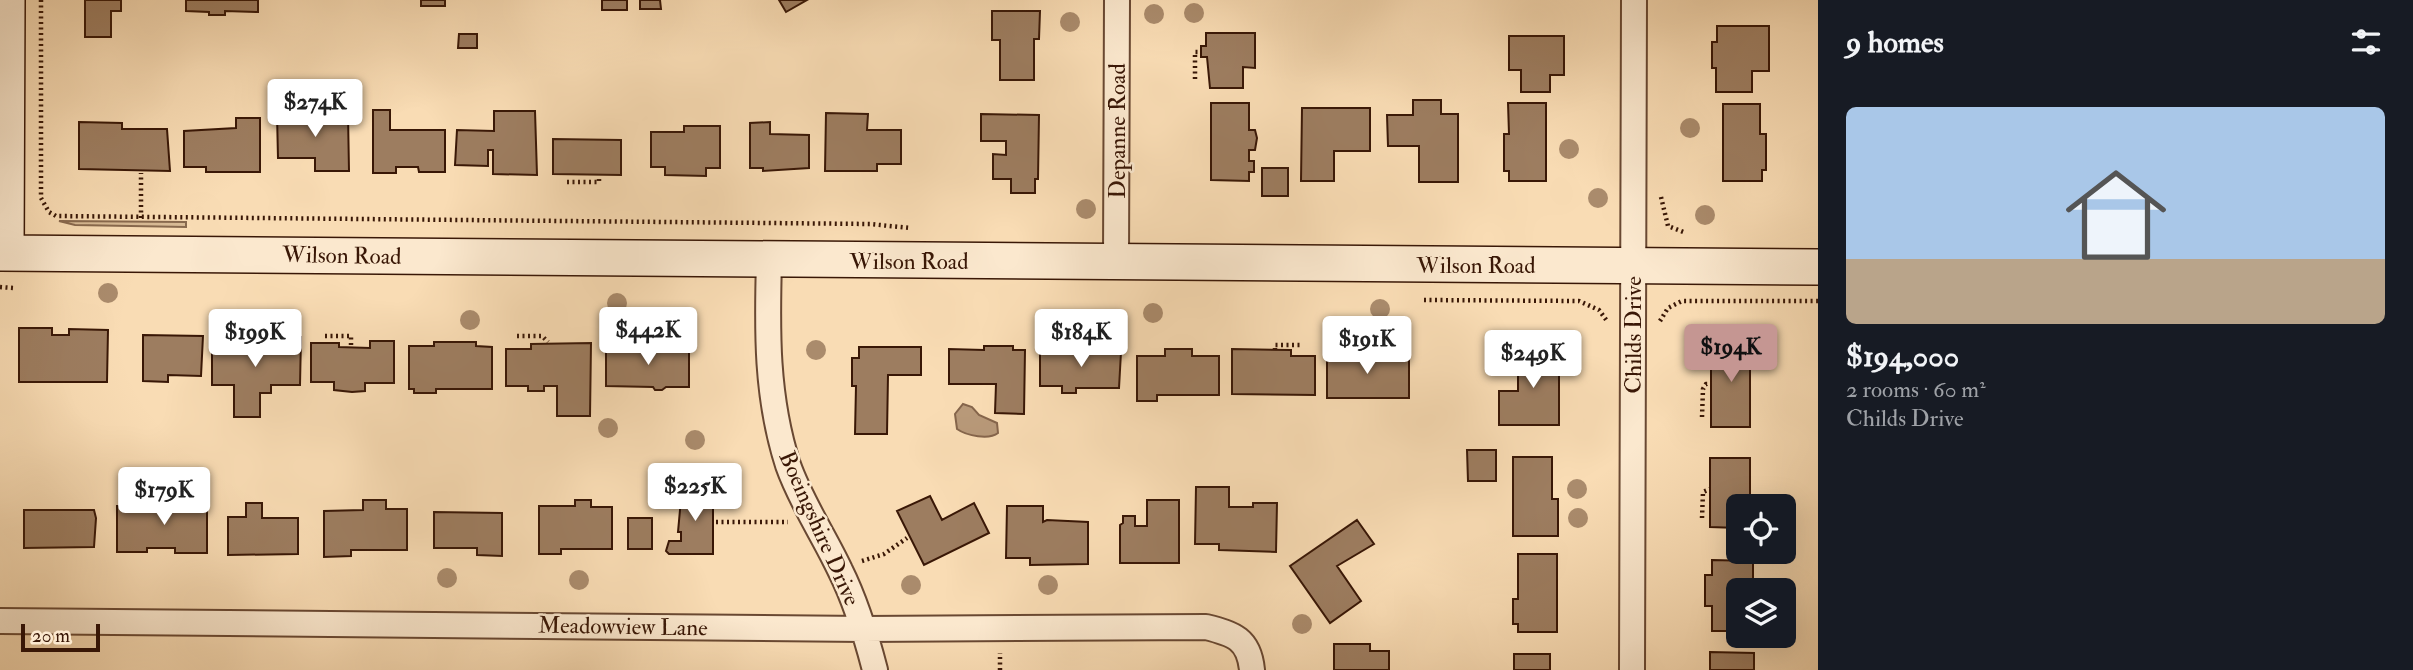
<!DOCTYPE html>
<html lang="en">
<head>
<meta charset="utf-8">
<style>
	body { margin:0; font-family:"IM FELL Double Pica",serif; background:#20242c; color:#f1f3f6; height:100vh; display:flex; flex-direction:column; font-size:26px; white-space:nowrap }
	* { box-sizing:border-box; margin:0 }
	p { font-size:23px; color:#9ea1a6 }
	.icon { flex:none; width:38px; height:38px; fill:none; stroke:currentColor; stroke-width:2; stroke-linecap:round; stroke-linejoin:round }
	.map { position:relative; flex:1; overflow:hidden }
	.sheet { display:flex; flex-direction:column; background:#171b24; width:595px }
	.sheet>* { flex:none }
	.fabs { position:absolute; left:1726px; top:494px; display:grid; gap:14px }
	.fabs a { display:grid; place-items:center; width:70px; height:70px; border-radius:10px; background:#171b24; box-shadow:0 7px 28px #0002; font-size:35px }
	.scale { position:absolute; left:21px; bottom:18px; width:79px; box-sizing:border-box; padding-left:7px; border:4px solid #391706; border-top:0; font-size:19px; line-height:24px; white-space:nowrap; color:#391706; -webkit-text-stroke:5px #fbe8ce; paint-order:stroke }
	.price { position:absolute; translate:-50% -60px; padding:0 16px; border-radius:7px; background:#fff; color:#222; font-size:23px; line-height:46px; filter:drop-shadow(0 2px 4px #0008) }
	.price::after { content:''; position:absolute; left:50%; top:42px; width:21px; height:16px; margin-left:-10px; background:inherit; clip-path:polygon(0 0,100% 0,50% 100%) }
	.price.active { background:#c59692; color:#111 }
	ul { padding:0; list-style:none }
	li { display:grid; align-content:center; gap:14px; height:371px; padding:0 28px }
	li span { display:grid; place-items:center; height:217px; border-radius:10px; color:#555 }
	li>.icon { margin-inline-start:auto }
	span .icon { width:126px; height:126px; fill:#fffc; stroke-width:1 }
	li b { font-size:30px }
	h2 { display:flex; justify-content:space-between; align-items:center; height:84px; padding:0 28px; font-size:30px }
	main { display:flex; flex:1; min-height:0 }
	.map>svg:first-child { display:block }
	.green { fill:#d8bb96; stroke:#88694e; stroke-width:2 }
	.water { fill:#b89979; stroke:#85654b; stroke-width:2 }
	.building { fill:#9d7d60; stroke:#391706; stroke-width:2 }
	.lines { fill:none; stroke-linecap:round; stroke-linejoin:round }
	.street-casing { stroke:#694832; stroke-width:28 }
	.secondary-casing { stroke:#391706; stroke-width:38 }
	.path { stroke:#391706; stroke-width:4.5; stroke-dasharray:2 3.5; stroke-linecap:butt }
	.street { stroke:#fbe8ce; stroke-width:24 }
	.secondary { stroke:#fbe8ce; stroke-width:35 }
	.tree { fill:#aa8b6c }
	.labels { text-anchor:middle; stroke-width:5; stroke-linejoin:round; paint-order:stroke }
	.street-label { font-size:23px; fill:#391706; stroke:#fbe8ce }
</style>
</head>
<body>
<main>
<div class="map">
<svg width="1818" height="670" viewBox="0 0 1818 670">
	<rect width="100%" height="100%" fill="#f9dcb4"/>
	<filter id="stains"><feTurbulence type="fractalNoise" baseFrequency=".00286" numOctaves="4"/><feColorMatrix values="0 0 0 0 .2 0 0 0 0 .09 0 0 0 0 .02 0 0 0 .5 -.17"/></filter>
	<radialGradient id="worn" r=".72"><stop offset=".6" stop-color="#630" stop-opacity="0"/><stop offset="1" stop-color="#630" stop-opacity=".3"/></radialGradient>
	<path class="green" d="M59 221 186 222V227L75 225Z"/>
	<path class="water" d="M963 404 972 407 979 415 997 423 998 433C989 440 967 436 957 429L955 414Z"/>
	<path class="building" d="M85 0H121V11H111V37H85Z
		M186 0H258V12L225 11V15H209V12L186 11Z
		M421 0H445V6H421Z
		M602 0H627V10H602Z
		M640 0H660L661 9H640Z
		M779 0H807L786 12Z
		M992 11H1040L1039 39H1034V80H1000V40H992Z
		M1717 26H1769V71H1752V92H1716V68H1712V42H1717Z
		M1206 33H1255V68L1243 67V88H1210L1207 57H1201V46H1206Z
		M459 34H477V48H458Z
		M1509 36H1564V75H1550V92H1521V70H1509Z
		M1413 100H1441V114H1458V182H1419V146H1388L1387 115H1413Z
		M1211 103H1249V130H1255L1257 138 1255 150H1249V161H1254V172H1249V181L1211 180Z
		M1508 103H1546V181H1509V171H1504V134H1509Z
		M1723 104H1760V134H1766V170H1762V181H1723Z
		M1302 108H1370V151H1334V181H1301Z
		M299 109H316V114H348L349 171H315V158H278L277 114H299Z
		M373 110H390V130H445V172H419L418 167H396V173H373Z
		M494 111H535L537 175 493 174V150H488V166L455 165 457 130 494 131Z
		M826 113 868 114 867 130H901V164H877V171H825Z
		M981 114 1039 115 1038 179H1035V193H1011V179H993V154L1006 155V141H981Z
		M236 118H260V172H206V167H184V131L236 128Z
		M79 122 122 123V129H167L170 171 79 169Z
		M770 122V134L809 135V168L763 171V168H750V123Z
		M684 126H720V168H706V176L665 175V167H651V132H684Z
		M553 139 621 140V175L553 174Z
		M1262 168H1288V196H1262Z
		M19 328H52V335H69V329L108 330 107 382H19Z
		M143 335 203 336 201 376 168 375V382L143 381Z
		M271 337H301L300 385H271V393H260V417H234V385H212V340H245V344H271Z
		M370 341H394V383H365V391L352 392 334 390V382H311V343H339V347L370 348Z
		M434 342H476V346L492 347V389H436V393H414V389H409V346H434Z
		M1711 342H1750V427H1711Z
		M591 343 590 416H557V386H544V391H528V386H506V349H531V344Z
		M629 343 665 344V350H689V387H666L662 390H655L653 387 606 386V350H629Z
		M984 346H1013V350H1025L1024 414 995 413 996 384H949V349L984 350Z
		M1066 346H1101V352H1121L1119 388H1076V393H1062V386H1040V353L1063 354Z
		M859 347H921V375H888L887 434H855L856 386H852V358H859Z
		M1518 348H1559V425H1499V391H1518Z
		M1165 349H1192V356H1219V395H1157V401H1137V356H1165Z
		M1232 349 1291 350V356H1315V395L1232 394Z
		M1327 350H1360V356H1409V398H1327Z
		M1467 450H1496V481H1468Z
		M1513 457H1552V499H1558V536H1513Z
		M1710 458H1750V506H1738V528L1710 527Z
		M1196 487H1229V507H1253V503H1277L1276 552 1219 550V544H1195Z
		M676 489H713V554H669L666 551 669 541H681V532H678L681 499H676Z
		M930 496 942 520 974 503 989 533 924 565 897 511Z
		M172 497H207V553H175V548H147V552H117V506H172Z
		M363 500H386V509H407V550H351V556L324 557V511L363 510Z
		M575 500H591V507H612V549H561V554H539V506H575Z
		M1147 500H1179V563H1120V525L1123 523V516H1135V526H1147Z
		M246 503H262V518H298V554L228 555V517H246Z
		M1007 506H1043V522L1047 520 1088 522V564L1030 565V558H1006Z
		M24 510H94L96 518 94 547 24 548Z
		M434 512 502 513V556L477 555V548H434Z
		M628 518H652V549H628Z
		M1357 520 1374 544 1337 566 1361 601 1330 623 1290 566Z
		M1518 554H1557V632H1518V624H1513V599H1518Z
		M1712 560 1753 561V590H1738V631H1712V606H1705V575H1712Z
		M1334 644H1370V651H1389V670H1334Z
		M1710 652 1754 653V670H1710Z
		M1514 654H1550V670H1514Z"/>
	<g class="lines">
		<g class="street-casing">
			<path id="street" d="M769 260C767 330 766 397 788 465 801 502 823 534 840 570 856 602 866 635 875 670
				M1116 263 1117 0
				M0 621 864 629 1206 627C1234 634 1249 639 1252 670
				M1632 670 1634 0"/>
		</g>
		<g class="secondary-casing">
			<path id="secondary" d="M0 253 1818 267
				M6 253 7 0"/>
		</g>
		<path class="path" d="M41 0V198L49 212 56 216 870 224 910 228
			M1195 79V52H1199
			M567 182H599V177
			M1661 197 1668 226 1686 233
			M141 218V173
			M0 287 13 288
			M1424 300 1579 301 1599 310 1607 321
			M1660 321 1668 308 1682 301H1818
			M325 336H351V346
			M517 336H542L548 342
			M1275 350V345H1303
			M1702 417 1703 389 1706 384H1711
			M1702 518 1703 492 1710 489
			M716 522H788
			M862 561 884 554 907 538
			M1000 670V653"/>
		<use href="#street" class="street"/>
		<use href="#secondary" class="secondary"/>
	</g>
	<g class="tree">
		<circle cx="1194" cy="13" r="10"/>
		<circle cx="1154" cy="14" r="10"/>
		<circle cx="1070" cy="22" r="10"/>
		<circle cx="1690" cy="128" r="10"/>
		<circle cx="1569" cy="149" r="10"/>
		<circle cx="1598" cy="198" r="10"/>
		<circle cx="1086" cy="209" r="10"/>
		<circle cx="1705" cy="215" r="10"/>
		<circle cx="108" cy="293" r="10"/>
		<circle cx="617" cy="303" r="10"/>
		<circle cx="1380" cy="309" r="10"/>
		<circle cx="1153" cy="313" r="10"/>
		<circle cx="470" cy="320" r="10"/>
		<circle cx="816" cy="350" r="10"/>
		<circle cx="608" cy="428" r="10"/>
		<circle cx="695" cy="440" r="10"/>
		<circle cx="1577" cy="489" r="10"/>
		<circle cx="1578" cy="518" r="10"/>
		<circle cx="447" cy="578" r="10"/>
		<circle cx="579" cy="580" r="10"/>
		<circle cx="911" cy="585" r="10"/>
		<circle cx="1048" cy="585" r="10"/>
		<circle cx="1302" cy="624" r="10"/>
	</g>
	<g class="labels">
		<g class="street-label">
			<text transform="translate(1117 131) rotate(-90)" y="8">Depanne Road</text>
			<text transform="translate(342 255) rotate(1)" y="8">Wilson Road</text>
			<text x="909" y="269">Wilson Road</text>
			<text x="1476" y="273">Wilson Road</text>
			<text transform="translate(1633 335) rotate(-90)" y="8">Childs Drive</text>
			<text transform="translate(820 528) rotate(66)" y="8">Boeingshire Drive</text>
			<text transform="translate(623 626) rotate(1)" y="8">Meadowview Lane</text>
		</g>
	</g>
	<rect width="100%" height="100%" filter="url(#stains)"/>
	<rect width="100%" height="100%" fill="url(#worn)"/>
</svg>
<div class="fabs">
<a><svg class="icon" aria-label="locate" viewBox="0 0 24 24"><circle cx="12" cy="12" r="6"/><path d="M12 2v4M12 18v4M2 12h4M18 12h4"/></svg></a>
<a><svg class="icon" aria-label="layers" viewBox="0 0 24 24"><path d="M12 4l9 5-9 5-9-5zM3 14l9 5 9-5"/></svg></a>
</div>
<div class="scale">20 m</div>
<b class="price" style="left:315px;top:139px">$274K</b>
<b class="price" style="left:648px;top:367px">$442K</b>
<b class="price" style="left:255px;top:369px">$199K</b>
<b class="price" style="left:1081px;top:369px">$184K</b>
<b class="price" style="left:1367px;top:376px">$191K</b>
<b class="price active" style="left:1731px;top:384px">$194K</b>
<b class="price" style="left:1533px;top:390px">$249K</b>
<b class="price" style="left:695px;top:523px">$225K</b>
<b class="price" style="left:164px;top:527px">$179K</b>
</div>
<section class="sheet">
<h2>9 homes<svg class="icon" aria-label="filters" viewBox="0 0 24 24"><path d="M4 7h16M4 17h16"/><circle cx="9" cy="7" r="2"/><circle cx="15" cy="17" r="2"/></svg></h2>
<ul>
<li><span style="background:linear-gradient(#a9c7e8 70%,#b9a48a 0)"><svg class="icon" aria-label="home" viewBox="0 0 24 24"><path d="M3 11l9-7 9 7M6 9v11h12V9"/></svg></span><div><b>$194,000</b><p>2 rooms · 60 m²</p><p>Childs Drive</p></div></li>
</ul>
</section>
</main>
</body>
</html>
